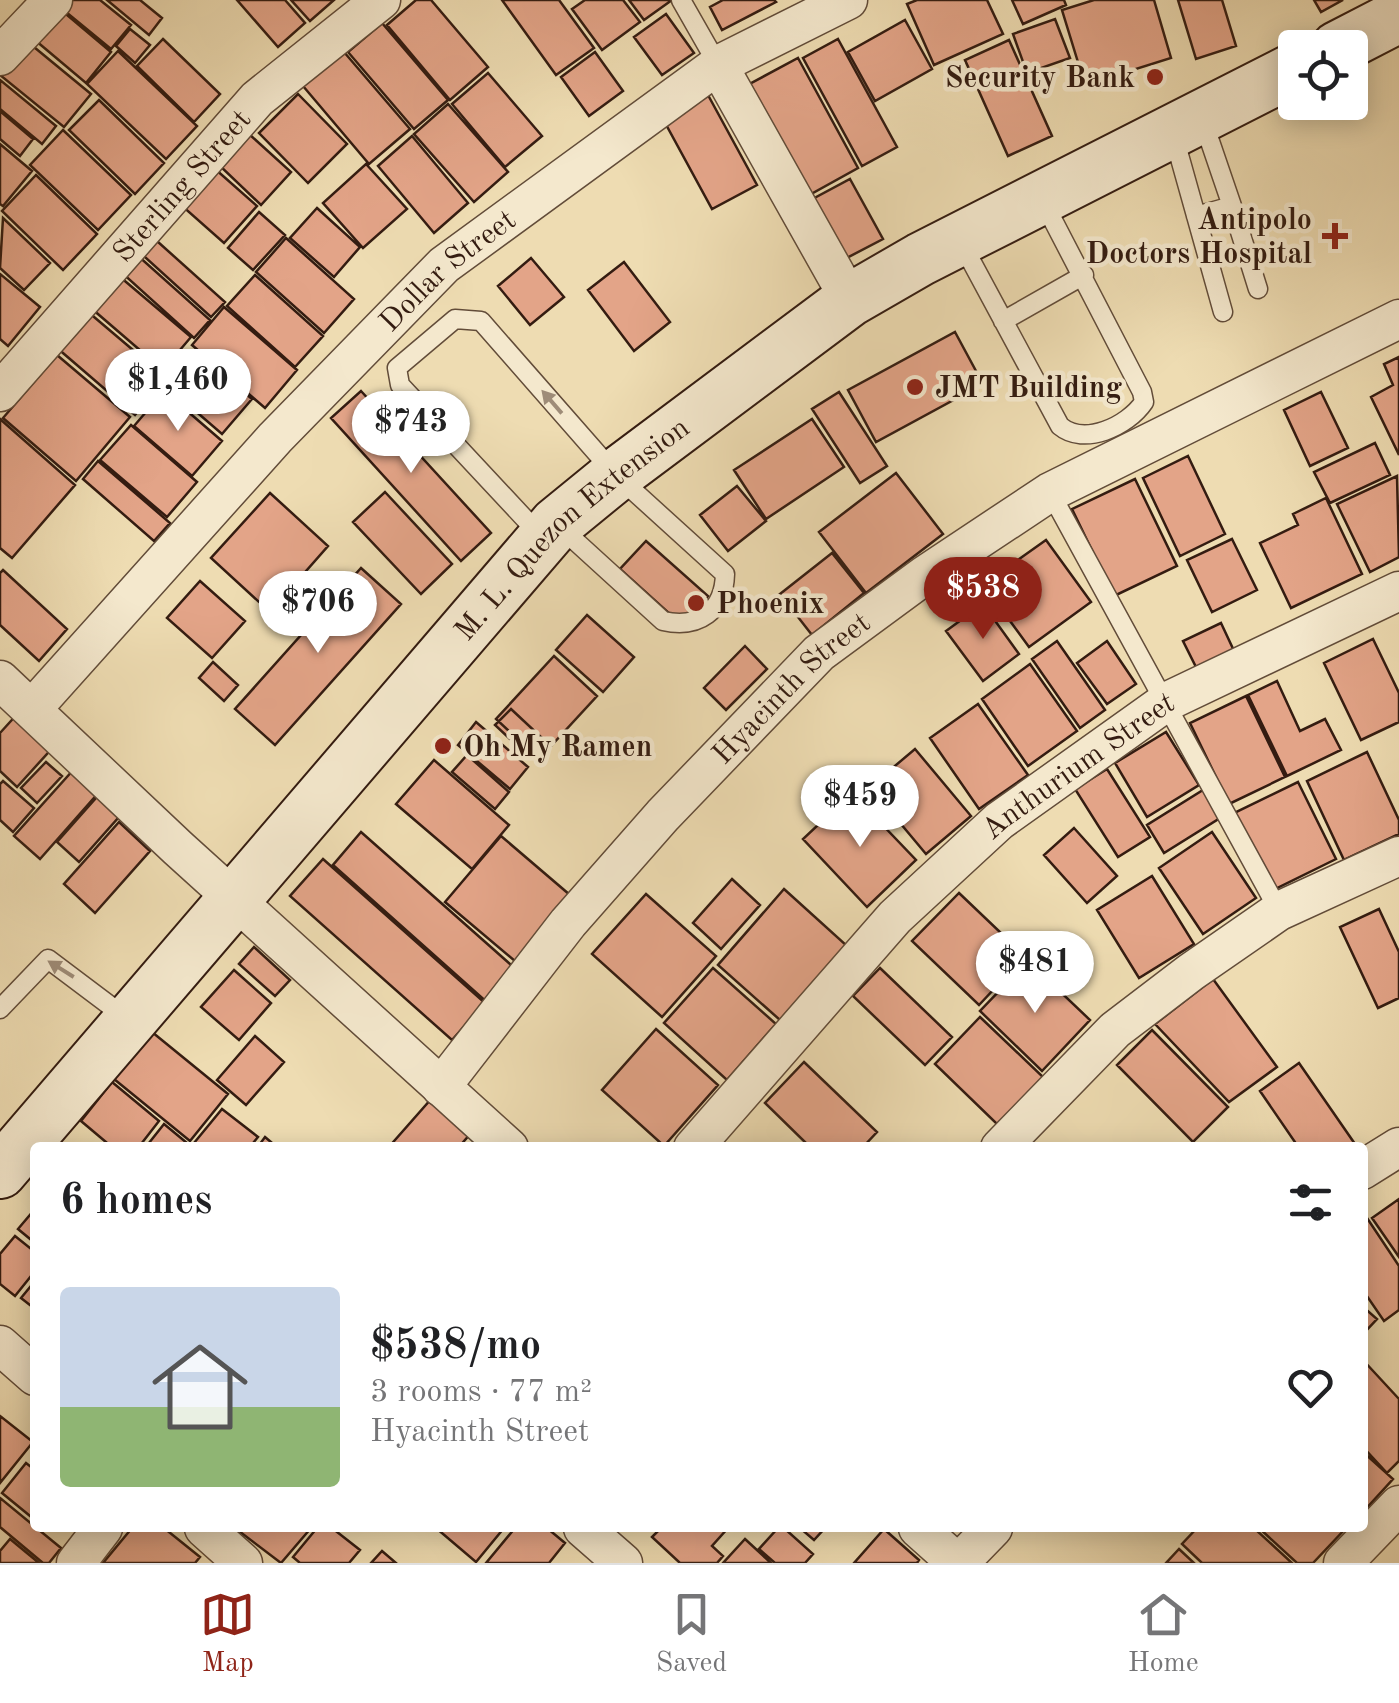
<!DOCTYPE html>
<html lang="en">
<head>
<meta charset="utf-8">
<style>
	body { margin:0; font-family:"Old Standard TT",serif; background:#f2f2f2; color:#202124; height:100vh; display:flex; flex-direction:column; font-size:38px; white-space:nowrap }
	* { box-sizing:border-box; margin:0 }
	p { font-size:32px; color:#757577 }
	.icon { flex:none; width:55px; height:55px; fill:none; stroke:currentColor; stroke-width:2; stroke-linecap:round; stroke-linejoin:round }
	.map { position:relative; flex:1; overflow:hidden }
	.drawer { position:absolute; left:30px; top:1142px; width:1338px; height:390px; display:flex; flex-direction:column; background:#fff; border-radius:10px; box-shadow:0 5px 25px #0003 }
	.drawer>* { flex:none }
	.controls { position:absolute; left:1278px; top:30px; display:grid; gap:20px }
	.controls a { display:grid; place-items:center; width:90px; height:90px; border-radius:10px; background:#fff; box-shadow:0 5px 25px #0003; font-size:50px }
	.price { position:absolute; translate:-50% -85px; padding:0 22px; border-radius:35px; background:#fff; color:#222; font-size:32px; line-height:65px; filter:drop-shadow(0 2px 5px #0008) }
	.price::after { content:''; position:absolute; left:50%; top:60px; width:30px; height:22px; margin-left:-15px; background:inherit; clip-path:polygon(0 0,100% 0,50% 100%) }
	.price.active { background:#8f2418; color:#fff }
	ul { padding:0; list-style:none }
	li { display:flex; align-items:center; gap:30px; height:250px; padding:0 30px }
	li+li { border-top:2px solid #e0e0e0 }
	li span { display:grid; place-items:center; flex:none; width:280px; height:200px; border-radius:10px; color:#555 }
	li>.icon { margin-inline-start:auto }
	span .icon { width:120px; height:120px; fill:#fffc; stroke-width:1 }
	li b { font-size:42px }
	h2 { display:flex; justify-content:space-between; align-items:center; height:120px; padding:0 30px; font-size:42px }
	.menu { display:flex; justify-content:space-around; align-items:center; height:140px; border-top:2px solid #e0e0e0; background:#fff; font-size:28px; color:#757577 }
	.menu a { display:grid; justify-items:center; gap:5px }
	.menu .active { color:#8f2418 }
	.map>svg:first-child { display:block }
	.building { fill:#e3a488; stroke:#341c11; stroke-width:2.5 }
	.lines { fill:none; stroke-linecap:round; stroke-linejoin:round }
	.service-casing { stroke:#624c39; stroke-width:21 }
	.minor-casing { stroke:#624c39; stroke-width:41 }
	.secondary-casing { stroke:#341c11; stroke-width:56 }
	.service { stroke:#f4e8cd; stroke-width:18 }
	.minor { stroke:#f4e8cd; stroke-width:38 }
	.secondary { stroke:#f4e8cd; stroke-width:52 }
	.oneway { fill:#9e8c78 }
	.poi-dot { fill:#8f2418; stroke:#f4e8cd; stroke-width:4 }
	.labels { text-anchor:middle; stroke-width:9; stroke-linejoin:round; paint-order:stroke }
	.poi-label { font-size:30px; font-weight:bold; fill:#341c11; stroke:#f4e8cd; text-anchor:start }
	.street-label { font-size:30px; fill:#341c11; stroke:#f4e8cd }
</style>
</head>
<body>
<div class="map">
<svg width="1399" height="1563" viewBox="0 0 1399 1563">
	<rect width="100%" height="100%" fill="#eedcb2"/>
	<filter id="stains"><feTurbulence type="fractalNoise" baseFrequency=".002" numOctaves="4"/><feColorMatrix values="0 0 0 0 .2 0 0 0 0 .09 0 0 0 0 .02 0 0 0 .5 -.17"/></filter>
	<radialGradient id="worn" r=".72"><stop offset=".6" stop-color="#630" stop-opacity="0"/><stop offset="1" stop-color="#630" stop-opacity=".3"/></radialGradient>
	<path class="building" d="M58 0H100L131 25 111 49 55 3Z
		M107 0H140L162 18 149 35Z
		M237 0H285L305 23 278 47Z
		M291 0H334L310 21Z
		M416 0H431L488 67 450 100 387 25Z
		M502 0H559L594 48 556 75Z
		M585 0H623L640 22 602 50 572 9Z
		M629 0H672L644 20Z
		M723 0H774L776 2 722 30 710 7Z
		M917 0H987L1003 34 934 65 907 4Z
		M1012 0H1064L1066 5 1023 24Z
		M1094 0H1154L1171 58 1085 85 1062 10Z
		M1178 0H1222L1236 46 1196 59Z
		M1314 0H1343L1321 12Z
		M54 4 111 52 86 83 29 35Z
		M666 14 694 53 662 75 634 37Z
		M1055 19 1070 58 1027 73 1013 34Z
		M905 20 932 69 875 101 848 52Z
		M382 23 448 100 414 129 348 52Z
		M130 29 150 45 135 63 116 46Z
		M23 38 91 94 64 127 0 75V66Z
		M163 39 220 94 194 122 137 66Z
		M838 39 897 147 862 166 803 58Z
		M1009 40 1052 136 1008 156 965 60Z
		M118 51 197 126 166 159 87 84Z
		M344 52 410 129 369 164 303 86Z
		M595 52 623 91 589 116 561 77Z
		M798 58 858 168 802 199 742 88Z
		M488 73 542 136 505 167 452 104Z
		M0 80 56 126 42 144 0 109Z
		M298 94 347 144 308 183 259 133Z
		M708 95 757 185 712 209 663 119Z
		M99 100 164 163 135 194 69 130Z
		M448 104 508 172 474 202 414 134Z
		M0 111 33 139 20 156 0 139Z
		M63 130 131 195 98 230 30 165Z
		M249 134 291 172 261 205 219 165Z
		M412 136 468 203 434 233 378 166Z
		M0 144 32 171 3 206 0 204Z
		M366 164 407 209 363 248 323 203Z
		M214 168 257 206 224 243 181 205Z
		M36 175 97 234 63 270 2 211Z
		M850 179 883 239 839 262 807 202Z
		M317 208 360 247 334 277 290 238Z
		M259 212 285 235 253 270 228 248Z
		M3 218 50 263 24 290 0 268Z
		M148 233 225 302 211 317 135 248Z
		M286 238 354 299 324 333 256 272Z
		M136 254 210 320 194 338 121 272Z
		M531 258 564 297 530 325 498 286Z
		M624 262 670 322 634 351 588 290Z
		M0 274 40 307 8 346 0 339Z
		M255 275 323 336 295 367 227 306Z
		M119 276 191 337 163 370 91 308Z
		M224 307 297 370 265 408 192 345Z
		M87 311 166 378 135 415 56 347Z
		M955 332 983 384 876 442 848 390Z
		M200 354 252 399 222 434 170 389Z
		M57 355 130 417 76 481 3 418Z
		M1399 357V455L1371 397 1393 385 1384 364Z
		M164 391 222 441 192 476 134 426Z
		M361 391 491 533 461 561 331 418Z
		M839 392 887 466 860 483 812 409Z
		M1321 392 1348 448 1310 466 1284 410Z
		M0 419 75 485 12 558 0 548Z
		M812 419 844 467 766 519 734 470Z
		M131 425 197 482 167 517 100 460Z
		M1375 443 1390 475 1330 503 1314 472Z
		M1188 456 1225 534 1180 556 1143 478Z
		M98 461 170 523 154 541 83 479Z
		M896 473 943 534 866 593 819 532Z
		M1397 476 1399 557 1370 572 1337 504Z
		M1135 479 1177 566 1114 596 1072 509Z
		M737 486 766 521 728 551 700 515Z
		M385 492 452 564 421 594 353 522Z
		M270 493 328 546 270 612 211 558Z
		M1326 498 1362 574 1291 608 1260 543 1298 525 1293 514Z
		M1232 539 1257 590 1212 612 1187 560Z
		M1046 540 1091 602 1029 647 991 595 1022 573 1015 562Z
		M646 541 708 596 682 625 620 569Z
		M832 553 864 593 812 635 780 594Z
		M361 568 401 604 275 745 235 709Z
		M3 570 67 629 39 661 0 625V573Z
		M200 581 245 621 212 658 167 618Z
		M983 604 1019 654 983 681 946 631Z
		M587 615 634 657 603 692 556 650Z
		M1221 623 1235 653 1198 671 1183 641Z
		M1373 639 1399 693V722L1361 740 1324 663Z
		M1057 641 1105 710 1080 728 1032 659Z
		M1107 641 1136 684 1107 704 1077 663Z
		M745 646 767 669 726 710 704 688Z
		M554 656 597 696 539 759 496 719Z
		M213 662 238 685 224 701 199 678Z
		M1030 664 1077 731 1028 766 982 699Z
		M1277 681 1300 731 1325 719 1341 750 1287 776 1248 695Z
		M1246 696 1285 777 1229 804 1190 723Z
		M978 704 1028 775 979 809 930 738Z
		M511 709 541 737 525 753 495 725Z
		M20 711 56 744 17 787 0 771V733Z
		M476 722 528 767 510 789 458 745Z
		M1166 732 1199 785 1147 817 1115 763Z
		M915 749 971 816 926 854 870 787Z
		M1367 752 1399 820V834L1344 860 1307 781Z
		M467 755 509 792 495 809 452 772Z
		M434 760 509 825 472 869 396 804Z
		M46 762 62 776 37 803 21 788Z
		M75 768 100 791 40 859 14 836Z
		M1107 769 1150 837 1118 857 1075 789Z
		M3 781 34 808 13 832 0 820V784Z
		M1298 782 1336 859 1271 891 1234 813Z
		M104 789 126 809 79 862 57 842Z
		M1203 790 1220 818 1164 853 1147 825Z
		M852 793 916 860 867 907 803 839Z
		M119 822 150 851 95 913 64 884Z
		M1074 828 1117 876 1087 903 1044 855Z
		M361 832 519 972 490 1005 333 865Z
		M1212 832 1256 898 1203 934 1159 868Z
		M501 836 577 901 522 967 445 902Z
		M323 859 485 1003 452 1040 290 896Z
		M1152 876 1194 944 1139 978 1097 910Z
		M732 879 760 905 721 949 693 923Z
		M784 889 846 945 780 1020 718 965Z
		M959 893 1025 956 979 1005 912 941Z
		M646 894 716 956 662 1017 592 954Z
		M1379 909 1399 952V998L1378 1008 1340 927Z
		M254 947 290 980 275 996 239 964Z
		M1028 961 1090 1020 1042 1071 980 1011Z
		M713 968 776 1024 727 1080 664 1023Z
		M880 968 952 1037 925 1065 853 996Z
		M234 970 271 1003 239 1040 201 1007Z
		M1213 979 1277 1067 1229 1102 1155 1024Z
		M980 1017 1043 1077 998 1125 935 1064Z
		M656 1029 718 1085 664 1146 602 1090Z
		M1152 1030 1228 1107 1193 1142 1117 1065Z
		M152 1032 228 1094 190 1141 114 1079Z
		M255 1036 284 1062 246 1105 217 1080Z
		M804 1062 877 1132 862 1148H811L765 1103Z
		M1299 1063 1355 1144 1349 1148H1299L1260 1091Z
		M112 1082 159 1121 138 1148H113L81 1121Z
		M432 1098 471 1133 458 1148H388Z
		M222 1109 258 1137 249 1148H200L194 1143Z
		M164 1124 193 1148H145Z
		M265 1137 278 1148H257Z
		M1399 1199V1257L1372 1218Z
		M35 1209V1243L18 1229Z
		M1365 1215 1399 1266V1310L1384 1321 1362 1289Z
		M15 1236 35 1252V1271L15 1296 0 1284V1254Z
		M35 1281V1309L21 1298Z
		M1362 1306 1377 1319 1362 1335Z
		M1362 1359 1399 1399V1461L1387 1473 1362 1446Z
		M0 1416 33 1442 0 1483Z
		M1362 1451 1393 1479 1362 1513Z
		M26 1463 35 1470V1520L2 1493Z
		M0 1498 61 1548 49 1563H43L0 1527Z
		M132 1528H164L200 1557 195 1563H103Z
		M235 1528H311L281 1563Z
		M317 1528H332L360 1550 349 1563H300L293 1557Z
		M436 1528H504L476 1562Z
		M515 1528H547L565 1543 549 1563H486Z
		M661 1528H728L712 1546 723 1556 717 1563H680L652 1537Z
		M778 1528H784L813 1554 805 1563H775L759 1549Z
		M800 1528H825L814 1540Z
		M1197 1528H1254L1292 1563H1202L1182 1544Z
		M1259 1528H1346L1313 1563H1297Z
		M884 1529 919 1560 917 1563H854Z
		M10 1539 39 1563H0V1551Z
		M745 1539 771 1563H723Z
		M1179 1549 1194 1563H1166Z
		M382 1551 396 1563H371Z"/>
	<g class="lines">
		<g class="service-casing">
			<path id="service" d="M681 0 718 65
				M1203 121 1232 206
				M1174 137 1223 312
				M1196 216 1232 206 1258 289
				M962 244 1060 426C1084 446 1127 427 1144 402L1142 392 1044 203
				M1003 321 1084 275
				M1050 492 1279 911
				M540 535 400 385 397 368 455 319 481 321 616 475 725 574C724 611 699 629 663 621L561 528
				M0 1009 48 959 125 1017"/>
		</g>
		<g class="minor-casing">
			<g id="minor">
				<path d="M0 56 53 0"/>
				<path d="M718 65 850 300"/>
				<path id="s1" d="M0 392 257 99 381 0"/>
				<path d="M0 680 178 848 509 1148"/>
				<path id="s2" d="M32 709 275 438 444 265 718 65 848 0"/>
				<path id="s3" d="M441 1087 568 923 663 815 819 653 925 575 1050 492 1399 319"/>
				<path id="s4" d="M693 1148 895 917 999 821 1166 702 1399 591"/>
				<path d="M1000 1148 1115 1030 1191 972 1279 911 1399 856"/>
				<path d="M1362 1170 1399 1147"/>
				<path d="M0 1345 35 1376"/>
				<path d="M204 1528 243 1563"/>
				<path d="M583 1528 623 1563"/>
				<path d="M918 1528 957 1563"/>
				<path d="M76 1563 103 1528"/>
				<path d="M959 1563 993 1528"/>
				<path d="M1343 1563 1399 1505"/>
			</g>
		</g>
		<g class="secondary-casing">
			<g id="secondary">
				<path d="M1337 48 1399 16"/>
				<path id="s5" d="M0 1172 556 524 616 475 850 300 921 259 1295 69"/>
			</g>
		</g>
		<use href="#service" class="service"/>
		<use href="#minor" class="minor"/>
		<use href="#secondary" class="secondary"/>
	</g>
	<defs><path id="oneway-solid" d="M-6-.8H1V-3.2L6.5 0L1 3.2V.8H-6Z" transform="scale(2.5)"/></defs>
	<g class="oneway">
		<use href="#oneway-solid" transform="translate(552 402) rotate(-131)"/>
		<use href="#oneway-solid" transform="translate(61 969) rotate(-148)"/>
	</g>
	<g class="poi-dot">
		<circle cx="1155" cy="77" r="10"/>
		<path d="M1330 221h10v10h10v10h-10v10h-10v-10h-10v-10h10z"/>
		<circle cx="915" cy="387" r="10"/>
		<circle cx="696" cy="603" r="10"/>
		<circle cx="443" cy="746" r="10"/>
	</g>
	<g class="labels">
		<g class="poi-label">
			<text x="1135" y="87" text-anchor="end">Security Bank</text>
			<text x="1312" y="229" text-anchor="end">Antipolo<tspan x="1312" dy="34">Doctors Hospital</tspan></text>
			<text x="935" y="397">JMT Building</text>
			<text x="716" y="613">Phoenix</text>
			<text x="463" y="756">Oh My Ramen</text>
		</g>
		<g class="street-label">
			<text dy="10" stroke="none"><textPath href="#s1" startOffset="275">Sterling Street</textPath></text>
			<text dy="10" stroke="none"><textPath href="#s2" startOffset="605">Dollar Street</textPath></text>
			<text dy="10" stroke="none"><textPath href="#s5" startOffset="862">M. L. Quezon Extension</textPath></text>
			<text dy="10" stroke="none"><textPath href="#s3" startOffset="532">Hyacinth Street</textPath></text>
			<text dy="10" stroke="none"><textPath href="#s4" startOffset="545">Anthurium Street</textPath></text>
		</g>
	</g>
	<rect width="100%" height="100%" filter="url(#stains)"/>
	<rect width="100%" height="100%" fill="url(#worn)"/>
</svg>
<div class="controls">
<a><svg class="icon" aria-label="locate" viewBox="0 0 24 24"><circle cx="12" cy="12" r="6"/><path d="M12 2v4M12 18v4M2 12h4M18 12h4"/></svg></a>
</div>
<b class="price" style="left:178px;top:434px">$1,460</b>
<b class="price" style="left:411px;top:476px">$743</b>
<b class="price active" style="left:983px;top:642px">$538</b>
<b class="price" style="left:318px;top:656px">$706</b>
<b class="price" style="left:860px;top:850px">$459</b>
<b class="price" style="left:1035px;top:1016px">$481</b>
<section class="drawer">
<h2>6 homes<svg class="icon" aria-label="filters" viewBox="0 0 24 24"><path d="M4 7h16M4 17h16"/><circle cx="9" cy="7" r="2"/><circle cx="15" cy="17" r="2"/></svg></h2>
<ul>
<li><span style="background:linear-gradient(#c9d6e8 60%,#8fb573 0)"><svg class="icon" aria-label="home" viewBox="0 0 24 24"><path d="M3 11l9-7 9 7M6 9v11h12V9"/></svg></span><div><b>$538/mo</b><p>3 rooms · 77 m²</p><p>Hyacinth Street</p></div><svg class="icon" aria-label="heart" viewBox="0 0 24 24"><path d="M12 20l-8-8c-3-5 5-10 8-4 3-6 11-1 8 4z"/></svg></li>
</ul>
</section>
</div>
<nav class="menu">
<a class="active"><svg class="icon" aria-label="map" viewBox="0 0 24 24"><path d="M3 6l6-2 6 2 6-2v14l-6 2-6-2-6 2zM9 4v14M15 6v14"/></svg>Map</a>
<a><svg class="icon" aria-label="saved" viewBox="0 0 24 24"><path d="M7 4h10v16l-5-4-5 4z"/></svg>Saved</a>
<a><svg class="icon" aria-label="home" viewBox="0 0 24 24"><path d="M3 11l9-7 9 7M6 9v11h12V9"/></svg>Home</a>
</nav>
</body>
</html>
